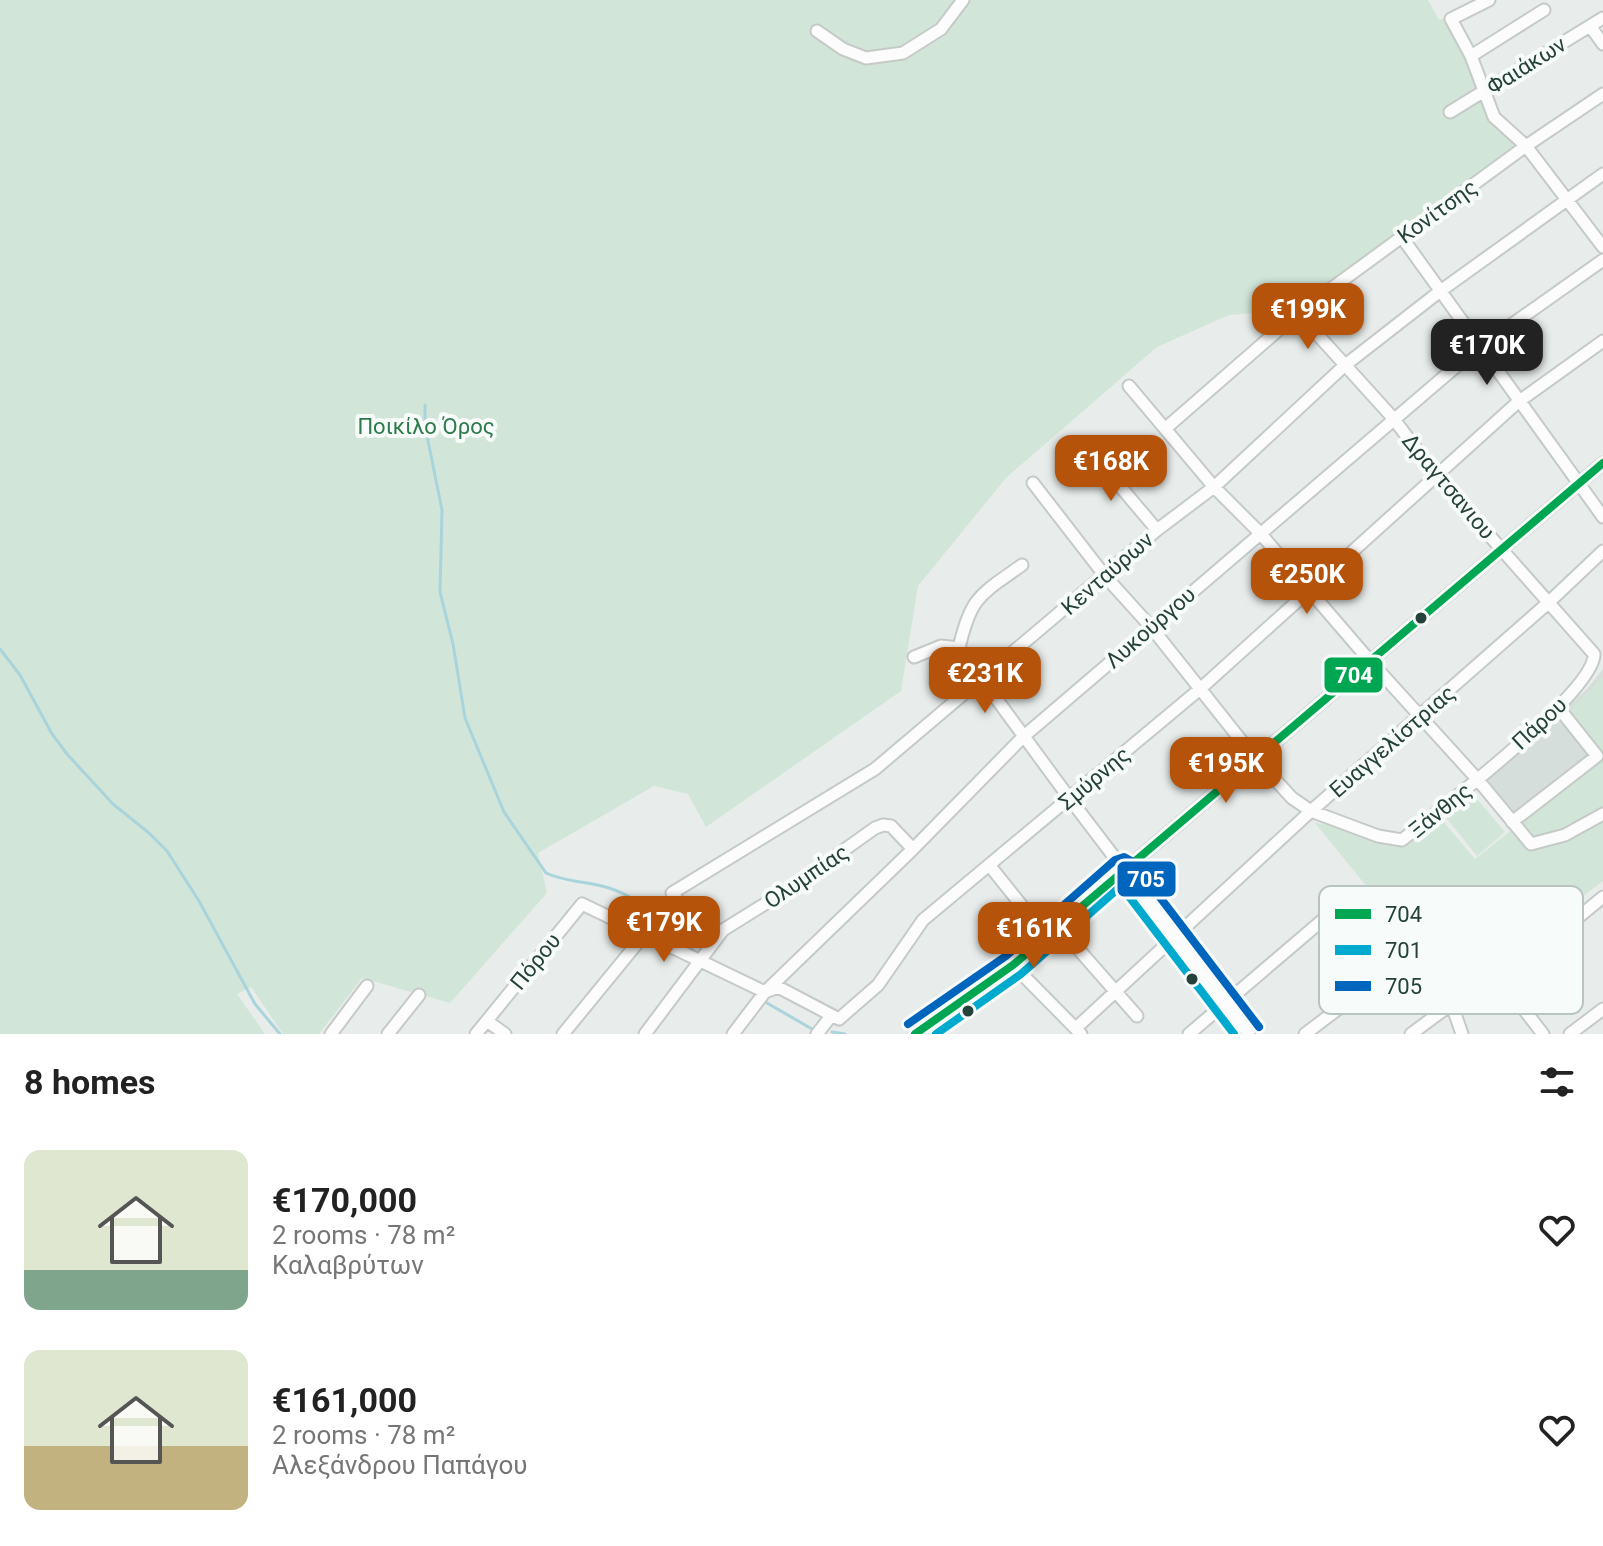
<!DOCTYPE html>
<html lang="en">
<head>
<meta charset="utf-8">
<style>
	body { margin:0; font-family:Roboto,sans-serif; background:#f6f6f6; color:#222; height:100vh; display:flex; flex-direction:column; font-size:30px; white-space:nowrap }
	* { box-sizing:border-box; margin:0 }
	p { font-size:26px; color:#767676 }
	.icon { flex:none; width:44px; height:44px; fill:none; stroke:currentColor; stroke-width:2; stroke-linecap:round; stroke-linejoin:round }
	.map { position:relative; height:1034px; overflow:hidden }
	.panel { display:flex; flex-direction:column; background:#fff; flex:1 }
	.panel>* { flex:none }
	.price { position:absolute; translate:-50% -68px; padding:0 18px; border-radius:16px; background:#b45309; color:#fff; font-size:26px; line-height:52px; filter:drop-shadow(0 2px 4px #0008) }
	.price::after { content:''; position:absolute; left:50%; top:48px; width:24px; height:18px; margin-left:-12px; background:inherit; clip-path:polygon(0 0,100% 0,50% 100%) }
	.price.active { background:#222; color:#fff }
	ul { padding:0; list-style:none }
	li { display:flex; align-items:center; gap:24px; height:200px; padding:0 24px }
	li span { display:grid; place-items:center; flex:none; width:224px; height:160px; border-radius:16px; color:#555 }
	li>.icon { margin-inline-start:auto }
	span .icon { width:96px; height:96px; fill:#fffc; stroke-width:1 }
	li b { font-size:34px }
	h2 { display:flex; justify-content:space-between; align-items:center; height:96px; padding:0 24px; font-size:34px }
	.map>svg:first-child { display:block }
	.built { fill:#d6dedb }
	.green { fill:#d1e6d8 }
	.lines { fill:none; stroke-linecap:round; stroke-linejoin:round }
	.stream { stroke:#a9d4db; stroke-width:3 }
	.minor-casing { stroke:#c5cac8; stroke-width:15 }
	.minor { stroke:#fcfcfc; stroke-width:11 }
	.bus-1-casing { stroke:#f7fbf9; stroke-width:14 }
	.bus-2-casing { stroke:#f7fbf9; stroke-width:14 }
	.bus-3-casing { stroke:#f7fbf9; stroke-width:14 }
	.bus-1 { stroke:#00a651; stroke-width:8 }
	.bus-2 { stroke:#00a9ce; stroke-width:8 }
	.bus-3 { stroke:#0065bd; stroke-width:8 }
	.bus-dot { fill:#24423a; stroke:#f7fbf9; stroke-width:3 }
	.labels { text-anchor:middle; stroke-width:8; stroke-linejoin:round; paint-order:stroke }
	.street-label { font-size:22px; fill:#24423a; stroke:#f7fbf9 }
	.park-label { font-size:22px; fill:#2d7a4b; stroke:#f7fbf9 }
	.key { fill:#f7fbf9; stroke:#b8c4c0; stroke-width:2 }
	.key-label { font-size:22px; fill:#24423a }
	.line-badge { stroke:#f7fbf9; stroke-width:3 }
	.badge-label { font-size:22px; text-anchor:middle; font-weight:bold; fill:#fff }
</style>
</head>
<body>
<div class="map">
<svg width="1603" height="1034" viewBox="0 0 1603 1034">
	<rect width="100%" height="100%" fill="#e8edeb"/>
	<path class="built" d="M1603 669V753L1516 819 1482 778 1560 714 1587 689Z"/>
	<path class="green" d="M0 0H1428L1439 20 1448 17 1468 58 1491 120 1520 146 1295 310 1229 315 1157 347 1006 478 918 586 901 691 706 827 688 794 654 786 538 853 547 893 450 1003 362 978 319 1034H283L251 987 237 994 265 1034H0Z
		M1603 677V751L1601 752 1567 713Z
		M1603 757V881L1455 995 1315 823 1407 835 1436 813 1475 859Z
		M1465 785 1505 832 1477 856 1440 810Z"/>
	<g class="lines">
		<path class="stream" d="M425 405V426L442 510 440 592 453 644 465 718 504 812 546 873C567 883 591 881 612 889 645 900 670 931 696 953
			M0 649 20 675 52 734 67 754 113 804 149 833 167 851 199 901 255 1004 280 1034
			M767 1003 812 1029
			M832 1032 845 1034"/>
		<g class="minor-casing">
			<path id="minor" d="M1489 0 1451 19 1471 56 1494 117 1526 146 1603 247
				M1590 26 1603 44
				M817 31 843 49 866 58 903 53 941 29 963 0
				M1471 56 1544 10
				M1450 112 1603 18
				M1401 236 1603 517
				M1129 386 1214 487 1260 533 1370 661 1478 780 1531 844 1565 835 1603 814
				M1166 428 1298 313 1526 146 1603 94
				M1092 453 1157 530
				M1033 483 1105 576 1151 627 1255 758 1292 798 1311 811 1378 836 1402 840C1437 812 1595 692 1594 654L1436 475 1393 418 1298 313
				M1022 565C980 595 971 596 959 648L1070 799 1249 1034
				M914 657 941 646 959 648
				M1512 822 1597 756 1558 707
				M990 866 1046 936
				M1058 926 1137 1016
				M713 943 672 893 875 769 1157 530 1214 487 1344 366 1439 292 1603 174
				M1013 965 1081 1034
				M1495 972 1543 1034
				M1452 1005 1462 1034
				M487 1021 505 1034
				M1076 1028 1311 811 1548 603 1603 551
				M331 1034 367 986
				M388 1034 419 995
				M476 1034 582 904 765 992 778 987 839 1019 878 985 923 920 1200 689 1518 402 1603 341
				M563 1034 644 935
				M645 1034 723 930 792 887 875 828 883 825 891 826 913 849
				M733 1034 765 992 913 849 1023 737 1473 352 1603 260
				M817 1034 831 1016
				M915 1034 1013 965 1603 463
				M1189 1034 1339 906
				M1305 1034 1388 971
				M1411 1034 1495 972 1575 920 1603 897
				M1570 1034 1603 1009"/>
		</g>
		<use href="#minor" class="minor"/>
		<g class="bus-1-casing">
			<path id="bus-1" d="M915 1034 1013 965 1603 463"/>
		</g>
		<g class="bus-2-casing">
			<path id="bus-2" d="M936 1034 1021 974 1121 886 1234 1034"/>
		</g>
		<g class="bus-3-casing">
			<path id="bus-3" d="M908 1024 1006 956 1115 860 1124 857 1133 862 1259 1027"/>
		</g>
		<use href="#bus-1" class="bus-1"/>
		<use href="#bus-2" class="bus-2"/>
		<use href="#bus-3" class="bus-3"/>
	</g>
	<g class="bus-dot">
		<circle cx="1421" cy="618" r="7"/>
		<circle cx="1192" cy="979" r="7"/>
		<circle cx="968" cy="1011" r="7"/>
	</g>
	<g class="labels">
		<g class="street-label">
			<text transform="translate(1526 65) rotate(-32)" y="8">Φαιάκων</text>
			<text transform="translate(1437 211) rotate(-36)" y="8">Κονίτσης</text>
			<text transform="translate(1449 486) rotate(50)" y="8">Δραγτσανιου</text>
			<text transform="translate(1107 573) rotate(-41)" y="8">Κενταύρων</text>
			<text transform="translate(1150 627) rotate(-41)" y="8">Λυκούργου</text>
			<text transform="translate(1539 723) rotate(-43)" y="8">Πάρου</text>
			<text transform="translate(1392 741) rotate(-41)" y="8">Ευαγγελίστριας</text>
			<text transform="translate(1094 778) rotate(-40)" y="8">Σμύρνης</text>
			<text transform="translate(1440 810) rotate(-39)" y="8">Ξάνθης</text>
			<text transform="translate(806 876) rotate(-34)" y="8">Ολυμπίας</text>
			<text transform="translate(535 961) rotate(-51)" y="8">Πόρου</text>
		</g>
		<g class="park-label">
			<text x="426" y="434">Ποικίλο Όρος</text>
		</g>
	</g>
	<rect x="1319" y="886" width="264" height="128" rx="12" class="key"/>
	<rect x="1335" y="909" width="36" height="10" fill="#00a651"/>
	<rect x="1335" y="945" width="36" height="10" fill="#00a9ce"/>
	<rect x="1335" y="981" width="36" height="10" fill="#0065bd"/>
	<g class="key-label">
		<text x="1385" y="922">704</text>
		<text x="1385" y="958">701</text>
		<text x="1385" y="994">705</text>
	</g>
	<g class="line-badge">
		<rect x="1323" y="656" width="61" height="38" rx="8" fill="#00a651"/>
		<rect x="1116" y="860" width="61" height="38" rx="8" fill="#0065bd"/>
	</g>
	<g class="badge-label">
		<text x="1354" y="683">704</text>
		<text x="1146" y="887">705</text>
	</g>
</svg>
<b class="price" style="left:1308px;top:351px">€199K</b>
<b class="price active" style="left:1487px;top:387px">€170K</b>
<b class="price" style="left:1111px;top:503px">€168K</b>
<b class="price" style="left:1307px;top:616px">€250K</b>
<b class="price" style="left:985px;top:715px">€231K</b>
<b class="price" style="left:1226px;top:805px">€195K</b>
<b class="price" style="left:664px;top:964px">€179K</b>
<b class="price" style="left:1034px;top:970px">€161K</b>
</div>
<section class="panel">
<h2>8 homes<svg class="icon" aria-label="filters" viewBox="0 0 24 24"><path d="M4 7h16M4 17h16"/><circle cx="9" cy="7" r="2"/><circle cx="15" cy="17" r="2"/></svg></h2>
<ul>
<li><span style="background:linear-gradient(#dfe7d0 75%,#7fa58c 0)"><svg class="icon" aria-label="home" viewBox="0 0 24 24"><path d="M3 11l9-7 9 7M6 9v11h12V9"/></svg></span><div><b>€170,000</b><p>2 rooms · 78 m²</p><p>Καλαβρύτων</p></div><svg class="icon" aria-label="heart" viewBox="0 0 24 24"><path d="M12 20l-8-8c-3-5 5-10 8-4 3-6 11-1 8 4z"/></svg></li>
<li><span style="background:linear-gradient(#dfe7d0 60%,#c2b280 0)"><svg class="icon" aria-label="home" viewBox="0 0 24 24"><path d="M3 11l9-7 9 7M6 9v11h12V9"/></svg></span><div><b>€161,000</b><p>2 rooms · 78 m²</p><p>Αλεξάνδρου Παπάγου</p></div><svg class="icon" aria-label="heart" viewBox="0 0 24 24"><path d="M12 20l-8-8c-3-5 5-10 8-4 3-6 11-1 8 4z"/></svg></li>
</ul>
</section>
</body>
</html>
